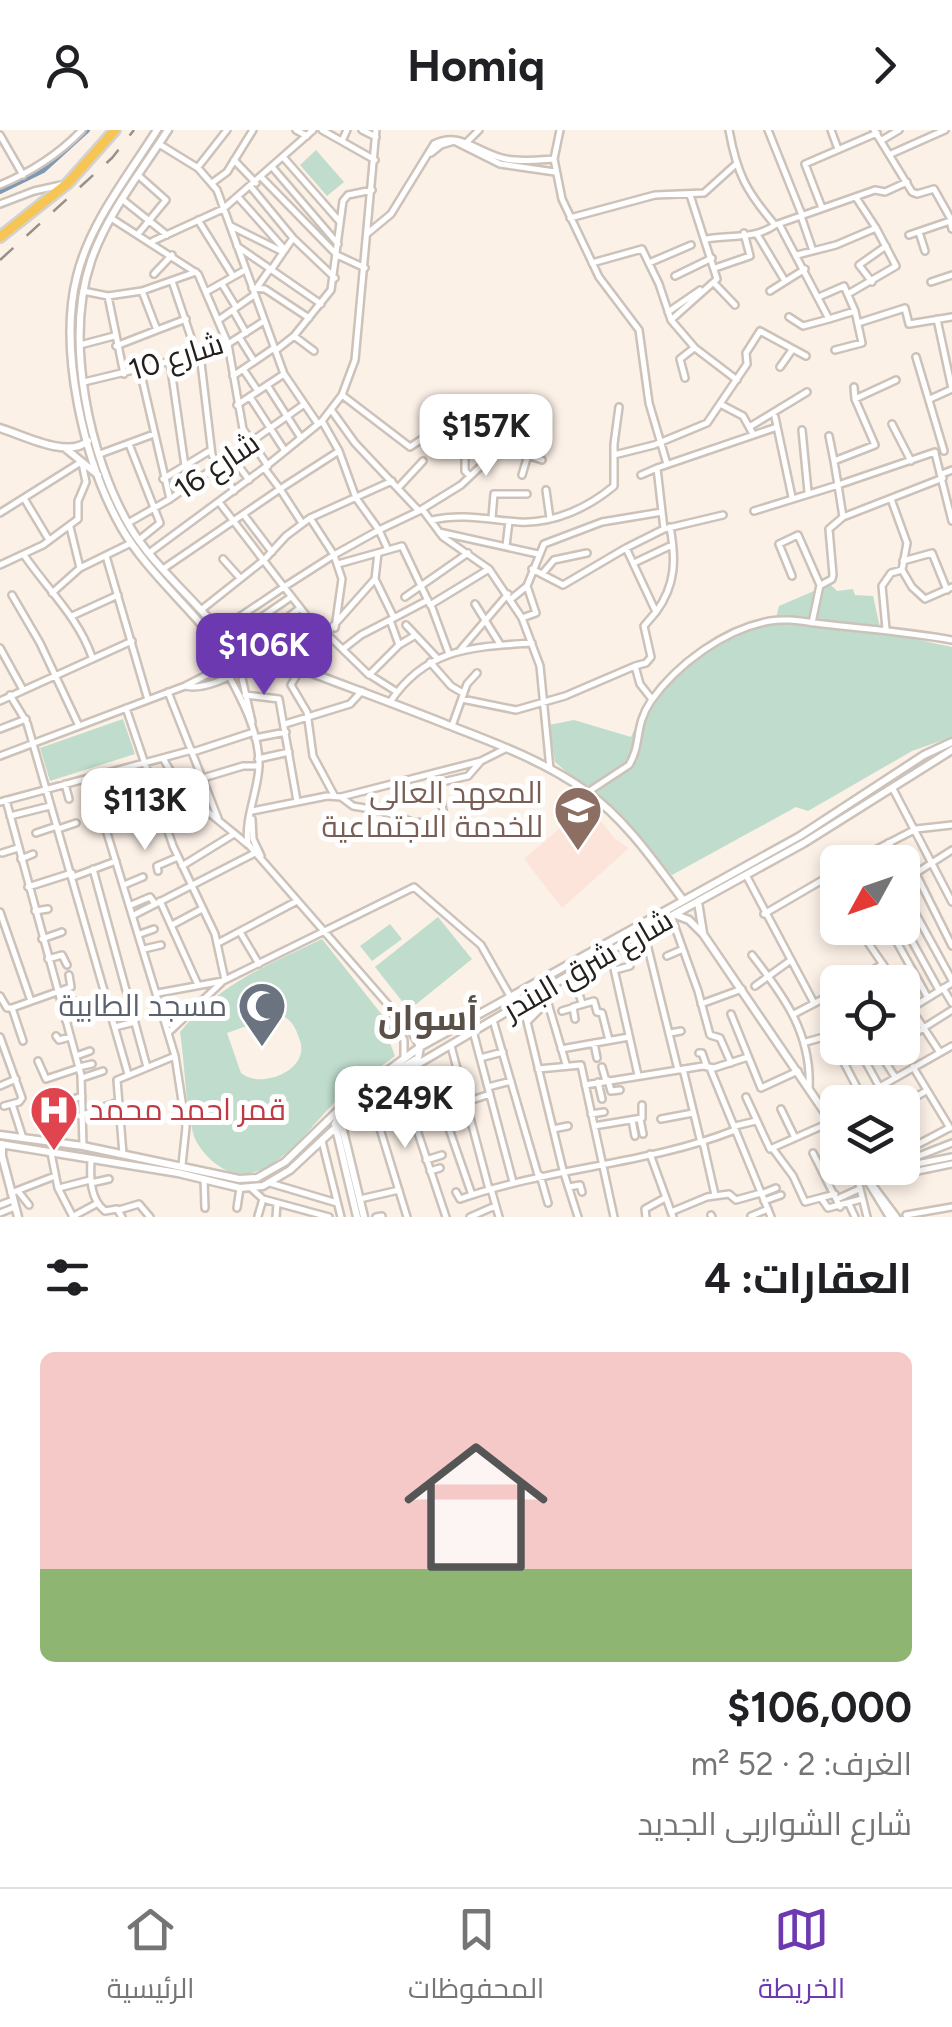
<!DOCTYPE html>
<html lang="ar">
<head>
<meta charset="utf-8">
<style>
	body { margin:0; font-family:Figtree,Cairo,sans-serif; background:#f6f6f6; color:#202124; direction:rtl; height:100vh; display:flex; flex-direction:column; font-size:38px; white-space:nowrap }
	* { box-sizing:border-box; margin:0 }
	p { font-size:32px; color:#757577 }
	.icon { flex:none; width:55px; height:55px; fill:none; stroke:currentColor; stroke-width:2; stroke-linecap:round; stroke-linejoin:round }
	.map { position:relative; height:1087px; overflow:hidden; direction:ltr }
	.drawer { display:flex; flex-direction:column; background:#fff; flex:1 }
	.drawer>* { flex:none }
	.needle { width:65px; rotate:230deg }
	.fabs { position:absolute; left:820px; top:715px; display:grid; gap:20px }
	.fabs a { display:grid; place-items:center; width:100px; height:100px; border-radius:15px; background:#fff; box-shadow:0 5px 15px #0003; font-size:50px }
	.price { position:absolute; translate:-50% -85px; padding:0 22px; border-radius:20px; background:#fff; color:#222; font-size:32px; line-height:65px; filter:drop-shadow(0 2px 5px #0008) }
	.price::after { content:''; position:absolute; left:50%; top:60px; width:30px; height:22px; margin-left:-15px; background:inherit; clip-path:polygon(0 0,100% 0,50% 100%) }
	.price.active { background:#6c39b0; color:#fff }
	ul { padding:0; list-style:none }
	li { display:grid; align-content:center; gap:20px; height:530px; padding:0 40px }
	li span { display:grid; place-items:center; height:310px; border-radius:15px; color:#555 }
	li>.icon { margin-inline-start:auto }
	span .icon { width:180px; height:180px; fill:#fffc; stroke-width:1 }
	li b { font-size:42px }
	h2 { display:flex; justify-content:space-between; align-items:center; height:120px; padding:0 40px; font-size:42px }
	header { display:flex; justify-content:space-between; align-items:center; height:130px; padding:0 40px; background:#fff; font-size:45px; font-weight:700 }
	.tab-bar { display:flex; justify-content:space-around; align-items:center; height:140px; border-top:2px solid #e0e0e0; background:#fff; font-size:28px; color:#757577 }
	.tab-bar a { display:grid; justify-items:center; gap:5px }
	.tab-bar .active { color:#6c39b0 }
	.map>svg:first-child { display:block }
	.education { fill:#fce4da }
	.green { fill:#bfdccd; fill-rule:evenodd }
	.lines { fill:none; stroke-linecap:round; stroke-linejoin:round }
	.canal { stroke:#7e99b3; stroke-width:6 }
	.street-casing { stroke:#ccc2b9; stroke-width:10 }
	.secondary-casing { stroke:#ccc2b9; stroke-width:11 }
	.highway-casing { stroke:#d3d2d2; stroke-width:14 }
	.street { stroke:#fff; stroke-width:5 }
	.secondary { stroke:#fff; stroke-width:6 }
	.highway { stroke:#f6c553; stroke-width:9 }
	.rail { stroke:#98918a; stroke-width:2.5; stroke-dasharray:18 18; stroke-linecap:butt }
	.labels { text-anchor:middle; stroke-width:10; stroke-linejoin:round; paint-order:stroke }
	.street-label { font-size:30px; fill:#24201d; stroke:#fff }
	.education-label { font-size:30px; fill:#785e54; stroke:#fff; text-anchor:end }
	.worship-label { font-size:30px; fill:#5b616d; stroke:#fff; text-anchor:end }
	.health-label { font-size:30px; fill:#be3a42; stroke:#fff; text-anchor:start }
	.quarter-label { font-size:35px; font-weight:bold; fill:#595048; stroke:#fff }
</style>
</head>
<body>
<header><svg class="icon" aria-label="forward" viewBox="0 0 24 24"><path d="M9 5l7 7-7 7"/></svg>Homiq<svg class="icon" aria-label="person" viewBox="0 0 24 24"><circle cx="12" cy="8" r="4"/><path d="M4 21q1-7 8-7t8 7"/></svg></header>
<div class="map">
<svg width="952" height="1087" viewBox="0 0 952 1087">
	<rect width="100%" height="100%" fill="#fcf1e7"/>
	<path class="education" d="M588 674 615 709 629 718 562 778 524 729Z"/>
	<path class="green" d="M316 20 344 52 327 66 300 35Z
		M830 454 837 461 853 459 855 465 873 466 881 502 952 517V607L912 621 808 681 796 677 672 745 631 699 555 632 549 595 574 590 631 607C655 547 715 510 775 492L779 476Z
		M123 589 135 624 50 651 40 618Z
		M438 787 472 829 409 880 375 837Z
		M390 794 402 809 372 831 360 816Z
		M322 809 394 900 390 913 395 926C377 940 356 952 339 968 309 996 263 1070 216 1034 207 1027 196 1015 193 1003 185 971 185 935 180 902 220 853 266 836 322 809ZM279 884C291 889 295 896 299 908 313 940 261 960 241 943L227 903Z"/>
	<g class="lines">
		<path class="canal" d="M0 61 43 40 87 0"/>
		<g class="street-casing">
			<path id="street" d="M296 0 307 6
				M322 0 375 30
				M362 0 376 7
				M560 0 554 29 562 69 599 147 639 200 649 273 667 334
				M729 0C737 44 746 61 775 95
				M768 0 802 85
				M831 0 838 19
				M874 0 912 62 917 64 934 59 952 91
				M0 5 23 45
				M882 10 899 0
				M342 11 347 0
				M467 12 479 0
				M159 14 198 38 217 60 284 244 318 294
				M431 23 441 15 454 11 500 34 555 42
				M891 24 945 0
				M284 28 340 92
				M234 30 256 53
				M198 37 227 0
				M273 38 338 114
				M262 48 337 125 365 138
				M212 53 227 42 253 0
				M0 55C31 42 58 25 82 0
				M251 57 293 108 335 148
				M238 67 285 120
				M857 69 876 98
				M123 70 167 105
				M0 74 34 61 61 55
				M822 78 805 34 877 3
				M801 86 813 121
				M111 88 198 144 228 214 243 299 268 336
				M570 88 655 65 704 63 735 35
				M198 90 233 146
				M779 94 829 189 855 181 862 213 835 220
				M231 96 283 122
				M919 102 925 121
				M368 103 391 84 434 14C460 0 479 24 506 29 521 32 538 30 554 29
				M138 104 166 70 139 46
				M909 105 950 91 952 99
				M758 106 785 151
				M707 109C730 105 756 109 775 95L875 60 885 62 907 52
				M153 111 223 79 313 0
				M237 116 321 174
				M797 125 836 115 876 98 896 136 848 164
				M592 133 642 119 659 154 671 190 695 218 737 250
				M649 133 691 115
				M715 138 750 126 744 103
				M271 140 293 108
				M154 144 172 125
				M675 146 712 128
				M172 151 197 225
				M872 152 859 135 886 116
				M931 152 952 145
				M222 154 236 177
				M715 154 735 175
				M258 156 270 139
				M252 158 265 159 309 188
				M83 161 108 166 142 161 157 200 186 189
				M142 161 196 142
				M770 161 805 139
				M206 162 245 140
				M108 166 124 244
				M821 166 844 156 855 181
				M233 180 246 203
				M668 182 700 160
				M789 187 803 196 829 189
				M220 189 254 165
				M671 190 717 149 690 65
				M858 193 905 178 909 194 952 187
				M294 206 314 221
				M239 207 254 231
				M80 215 114 206
				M116 216 157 200
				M275 221 294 206 331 160 343 71 348 65 372 60
				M200 224 212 325 234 361
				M916 227 944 321
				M170 232 185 336
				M780 237 792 220
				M243 239 258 261
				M140 240 170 369
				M233 246 274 218
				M685 248 680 229 694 218
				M84 252 200 224 228 214 264 191
				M267 255 301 308
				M342 265 410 317 449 291 460 288 471 308 465 320V341L470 346
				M250 267 285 321
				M855 269 896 250
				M930 269 952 259 937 189
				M237 275 284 244
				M722 275 743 286 753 304
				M332 281 355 313 419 381
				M775 287 792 367
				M322 291 339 321 356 368 379 400 419 381 461 355 499 319 506 318 542 330
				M892 294 911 331
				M751 296 807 262
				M802 300 808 362
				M829 306 834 331 875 315 855 269 854 257
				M129 314 160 393 139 410
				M935 322 838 355 843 387 943 348
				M935 323 952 391
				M100 324 154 304
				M614 325 654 315 707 293 747 234 746 223 760 201 806 226
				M232 327 249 350
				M657 338 777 297
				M942 344 952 340
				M522 345 528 325
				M641 345 657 338 664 399
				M163 349 211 320
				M398 358 423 331
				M546 360 550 389
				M891 369 907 413 902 440 912 457 925 469 952 457
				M25 370 49 410
				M219 372 284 457 334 425 342 449 335 498
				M422 379 443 407 489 439 522 488 540 536 550 639
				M754 381 838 355 834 331
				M0 383 81 332
				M244 385 272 422
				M310 388 392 351
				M492 388 494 364H527
				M432 390C463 383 489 390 519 392 554 394 589 377 614 356V314L619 277
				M128 393 170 369 303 275
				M302 393 280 359 339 321
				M70 397 80 438
				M439 402 538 424
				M506 416 509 391
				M626 418 664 399 723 385
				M149 423 264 338 322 291 342 265 355 230 376 0
				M24 425C48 460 78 487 92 527
				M106 426 148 570
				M223 429 240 448
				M903 431 932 423 947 460
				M634 433 672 415
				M338 434 388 420
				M0 435 43 415 78 389V371L86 352 82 333
				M163 439 280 359 265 339
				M532 439 563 455 626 418 656 482C676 455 676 429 670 397
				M543 443 554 430 587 423
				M792 446 779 414 798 405 820 455 812 493
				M375 449 394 488
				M821 455 832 449 833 445 829 399 843 387
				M52 463 80 438 131 413
				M12 465 40 513 79 596
				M405 467 468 423
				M511 469 527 456
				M475 474 500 514
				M431 475 449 524
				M201 480 264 430 286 406 310 388 334 425 379 400 388 420 402 416 430 475 489 439
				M72 486 118 465
				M522 488 536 483 527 456 544 414 602 392 662 382
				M406 495 437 528
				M886 499 882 456 891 443 902 440
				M220 500 284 457 324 508
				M328 505 369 545 399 515
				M208 506C227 546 260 591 259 636 258 662 244 689 248 714L411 901 420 917
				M414 506 399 515 390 490 428 470
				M228 510 291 467
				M0 518 22 558
				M343 519 361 505 390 490
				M461 519 508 464
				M243 522 300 478
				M430 532 451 556 463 563
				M245 534 242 548 252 592
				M296 538 375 449 378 423
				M300 540 291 555 307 582 313 626 334 665
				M370 545 397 562
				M185 556C201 560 232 549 242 536
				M168 562 218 688
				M10 565 27 593 128 944
				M245 565 279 569 297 671
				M651 568 640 554 635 536 646 533 651 527 644 496 656 482
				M462 569 516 580 565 566 635 536
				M0 571 132 511
				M390 572C427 517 473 517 532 513
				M126 578 173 716 215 804 225 850
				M285 594 350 574 362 561
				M452 596 467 554 477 543
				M0 599 26 589
				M255 608 286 602
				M193 622 254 602
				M0 626 185 556 234 531
				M163 628C184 669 214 685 248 715
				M258 629 289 622
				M90 647 175 926 186 997 182 1035
				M203 648 243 636H258
				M65 654 69 669
				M893 659 952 772
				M588 662 629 635C642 614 634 596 651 571 677 534 725 499 770 491 788 488 804 492 823 494 866 499 909 502 952 510
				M341 667 353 676 382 681 415 693 441 690 444 686 438 653 468 646 481 631
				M6 670 81 945 83 1016
				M0 672 192 620
				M252 681 327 666 341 667 481 631 507 618
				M10 686 50 676
				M252 689 253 709 261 726
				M58 699 76 693
				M36 703 57 696
				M888 713 916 744 952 816
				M2 723 18 718
				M21 729 33 724
				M852 732 916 699 952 695
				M182 736 234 704
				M93 739 147 937
				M158 741 157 736 178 727
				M746 745 814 873
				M73 747 116 731
				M824 749 838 769
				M902 752 952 720
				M124 755 143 747
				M28 757 72 743
				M902 759 952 850
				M160 771 198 855
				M131 775 150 767 155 774
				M35 781 48 779
				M0 782 31 871
				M764 784 838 741
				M134 785 255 723
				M671 786 698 861 710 905 720 908 731 933
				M902 793 939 860
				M172 795 202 779
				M858 798 895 852
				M889 798 928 868
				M240 802 259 834
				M644 802 678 940
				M140 804 154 799
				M42 809 62 802
				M218 813 297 771
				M144 819 161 815
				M610 821 638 945
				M752 825C784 866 812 904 809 959
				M667 826 683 819
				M48 829 62 825 67 835
				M615 840 630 836
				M572 843 582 873
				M852 852 883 834
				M755 856 791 830
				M943 858 952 873
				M544 860 566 934
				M158 863 223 851 414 757 481 815 510 866
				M902 865 939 921
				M0 866 7 878H12L71 857 69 845
				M522 871 563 1040 578 1087
				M701 874 742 859
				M12 878 23 911
				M562 881 572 878
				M392 884 404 910V928
				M731 884 761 958 798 941
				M794 884 838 861
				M575 889 573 877 594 871 597 882 602 883 609 910
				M493 890 538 1045
				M66 891 80 886 78 871
				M528 891 547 872
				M115 897 135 892
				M473 901 513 1052
				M169 902 221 853
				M670 903 681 901
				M914 904 905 889V882L952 853
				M56 906 59 910 70 907
				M830 906 862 967
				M0 907 22 968 19 972 4 976
				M806 912 838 903
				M594 913 597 928
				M451 916 489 1059
				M858 918 879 956
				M561 919 629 907
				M699 923H702L707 937
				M76 926 90 921
				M480 928 503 922
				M38 931 46 949 79 938
				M79 937 92 934
				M602 937 606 951
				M913 937 950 998
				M710 938 771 1087
				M538 939 581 935 614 1087
				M683 939 701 1013
				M399 946 446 1087
				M895 947 886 933 888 928 912 911 914 904 952 880
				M82 948 103 941
				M608 950 611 961 620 960
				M598 952 602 969
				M461 955 439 960 437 964 472 1065
				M585 955 703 936 714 938 748 927
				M0 956 16 949
				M488 957 511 951
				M877 958 886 972
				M370 966 407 1087
				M746 967 770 1019 831 992
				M48 971 52 977 82 966
				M466 972 490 964
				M853 972 952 916
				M12 974 23 1008
				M902 975 926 961
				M781 979 795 1008
				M591 984 604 982
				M80 986 118 972
				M827 987 838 982
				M640 989 643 1004
				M661 989 693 983
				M632 990 635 1006
				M47 996 56 994 61 1013
				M594 996 642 988V975
				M735 996 756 991
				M553 999 568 996
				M902 1002 910 1014 915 1016 949 998
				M322 1011 341 1087
				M703 1012 715 1065
				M773 1019 793 1046 805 1072 835 1064
				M51 1023 58 1058 73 1087
				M813 1023 840 1077
				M123 1024 117 950 175 926
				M650 1024 673 1087
				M91 1030C90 1048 90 1069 105 1081L117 1079 122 1087
				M426 1030 442 1025
				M906 1036 952 1027
				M855 1038 867 1087
				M861 1039 895 1038
				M430 1041 440 1038
				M900 1043 911 1029 952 1013
				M824 1044 838 1036
				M540 1045 548 1073
				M204 1049 205 1078
				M869 1051 952 1034
				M91 1053 109 1049
				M270 1053 337 1073
				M569 1057 580 1055 582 1062
				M59 1058 90 1050
				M252 1059 263 1069 329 1087
				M491 1059 499 1087
				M18 1061 29 1075
				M456 1062 460 1069C550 1037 647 1035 735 1000
				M11 1063 55 1046
				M761 1064 776 1058
				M821 1068 828 1078 862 1069
				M360 1069 399 1060
				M837 1069 859 1059
				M764 1071 781 1065
				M849 1074 855 1087
				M0 1075 13 1070
				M237 1078 240 1058
				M119 1080 139 1074 150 1087
				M671 1082 707 1067 729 1064 736 1070 761 1063
				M0 1083 15 1077
				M711 1085 712 1087
				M906 1085 952 1077
				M258 1086 263 1069
				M751 1086 768 1079
				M72 1087 98 1073
				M276 1087 277 1073
				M376 1087 382 1086
				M470 1087 495 1076
				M646 1087 645 1079 665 1068"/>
		</g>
		<g class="secondary-casing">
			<path id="secondary" d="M157 0C128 46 90 93 77 146 58 220 84 331 121 397 140 430 168 457 193 485 206 498 218 521 234 530
				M168 0C141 42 107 84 91 131 64 210 89 327 130 397 148 427 175 452 199 478 213 493 226 509 241 522
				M0 298C23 305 68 329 88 311
				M65 318 98 345
				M234 529a7 7 0 1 1 14 0a7 7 0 1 1-14 0Z
				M245 524C257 527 272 527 283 532 337 553 393 573 448 595 495 613 544 631 586 661 625 689 654 731 683 770
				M247 533 289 536
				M698 772 703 803
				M676 785 689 790 703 804 838 1002
				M385 953 391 944 418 928 420 917
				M340 983 335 994 357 1087
				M341 992 364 1087
				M0 1005 83 1016 239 1049 257 1048 285 1032 352 967 420 917 800 706 924 625 952 612
				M0 1014 178 1043 240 1058 263 1056 290 1040 379 957 644 801 804 713 952 620
				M2 1014V1026L18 1087
				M860 1038 890 1087
				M872 1055 896 1087"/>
		</g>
		<g class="highway-casing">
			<path id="highway" d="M0 107 68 53 115 0"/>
		</g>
		<use href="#street" class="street"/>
		<use href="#secondary" class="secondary"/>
		<use href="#highway" class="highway"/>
		<path class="rail" d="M0 130 112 28 134 0"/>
	</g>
	<defs>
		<g id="university-pin" transform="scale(2.5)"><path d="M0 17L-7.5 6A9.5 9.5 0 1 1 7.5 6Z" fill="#8d6e63" stroke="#fff"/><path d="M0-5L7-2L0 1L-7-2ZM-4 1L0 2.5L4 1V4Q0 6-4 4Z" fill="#fff"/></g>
		<g id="mosque-pin" transform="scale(2.5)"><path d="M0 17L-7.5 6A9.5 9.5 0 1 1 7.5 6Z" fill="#6b7280" stroke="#fff"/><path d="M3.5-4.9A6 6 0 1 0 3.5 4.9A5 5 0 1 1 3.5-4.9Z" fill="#fff"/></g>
		<g id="hospital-pin" transform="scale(2.5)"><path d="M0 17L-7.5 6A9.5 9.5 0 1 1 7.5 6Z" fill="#e0444e" stroke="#fff"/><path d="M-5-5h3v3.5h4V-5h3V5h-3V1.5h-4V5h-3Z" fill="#fff"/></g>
	</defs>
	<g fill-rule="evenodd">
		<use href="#university-pin" x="578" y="680"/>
		<use href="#mosque-pin" x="262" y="876"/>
		<use href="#hospital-pin" x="54" y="980"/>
	</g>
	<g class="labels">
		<g class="street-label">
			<text transform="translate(176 227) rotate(-17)" y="10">شارع 10</text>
			<text transform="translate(217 336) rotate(-34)" y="10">شارع 16</text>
			<text transform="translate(588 835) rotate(-30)" y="10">شارع شرق البندر</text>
		</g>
		<g class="education-label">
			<text x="543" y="673">المعهد العالى<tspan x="543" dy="34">للخدمة الاجتماعية</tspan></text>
		</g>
		<g class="worship-label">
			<text x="227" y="886">مسجد الطابية</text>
		</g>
		<g class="health-label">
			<text x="89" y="990">قمر احمد محمد</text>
		</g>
		<g class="quarter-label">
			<text x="428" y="900">أسوان</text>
		</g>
	</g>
</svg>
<div class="fabs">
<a><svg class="needle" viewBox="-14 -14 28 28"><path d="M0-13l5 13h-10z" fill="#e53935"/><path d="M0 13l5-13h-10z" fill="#757577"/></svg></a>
<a><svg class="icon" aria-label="locate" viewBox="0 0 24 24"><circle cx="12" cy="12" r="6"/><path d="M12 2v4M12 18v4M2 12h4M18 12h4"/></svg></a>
<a><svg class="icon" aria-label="layers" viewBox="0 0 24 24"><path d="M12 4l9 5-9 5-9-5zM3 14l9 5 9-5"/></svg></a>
</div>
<b class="price" style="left:486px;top:349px">$157K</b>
<b class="price active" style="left:264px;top:568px">$106K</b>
<b class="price" style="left:145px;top:723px">$113K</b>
<b class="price" style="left:405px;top:1021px">$249K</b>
</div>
<section class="drawer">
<h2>العقارات: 4<svg class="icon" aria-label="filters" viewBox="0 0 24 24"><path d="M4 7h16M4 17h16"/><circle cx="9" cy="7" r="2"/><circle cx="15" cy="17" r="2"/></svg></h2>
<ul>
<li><span style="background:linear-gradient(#f6c9c9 70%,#8fb573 0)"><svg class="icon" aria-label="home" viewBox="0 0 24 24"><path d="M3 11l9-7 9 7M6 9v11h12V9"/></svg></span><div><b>$106,000</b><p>الغرف: 2 · 52 m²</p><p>شارع الشواربى الجديد</p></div></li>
</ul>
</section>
<nav class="tab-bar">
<a class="active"><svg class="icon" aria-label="map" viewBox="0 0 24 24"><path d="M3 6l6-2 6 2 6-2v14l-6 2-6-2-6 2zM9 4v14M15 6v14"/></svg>الخريطة</a>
<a><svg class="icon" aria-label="saved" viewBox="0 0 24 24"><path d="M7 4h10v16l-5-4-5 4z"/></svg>المحفوظات</a>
<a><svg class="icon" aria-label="home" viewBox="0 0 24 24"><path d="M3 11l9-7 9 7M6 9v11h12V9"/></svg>الرئيسية</a>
</nav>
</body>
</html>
